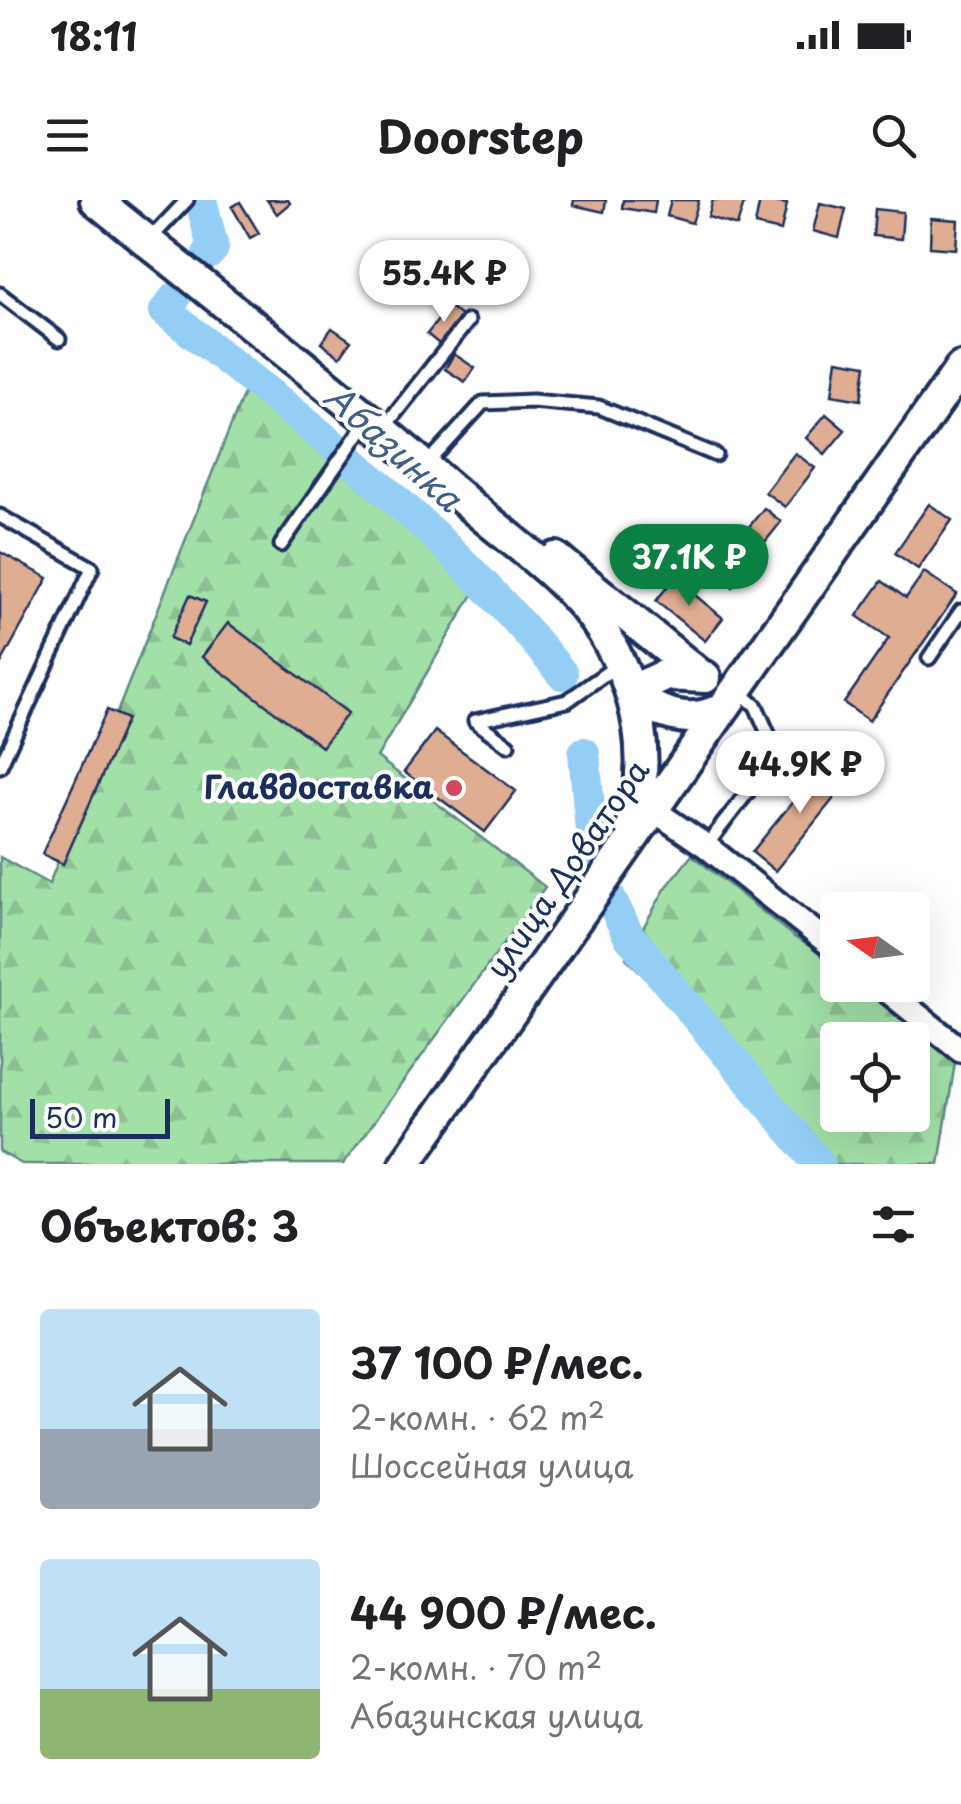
<!DOCTYPE html>
<html lang="ru">
<head>
<meta charset="utf-8">
<style>
	body { margin:0; font-family:"Playpen Sans",sans-serif; background:#f2f2f2; color:#202124; height:100vh; display:flex; flex-direction:column; font-size:38px; white-space:nowrap }
	* { box-sizing:border-box; margin:0 }
	p { font-size:32px; color:#757577 }
	.icon { flex:none; width:55px; height:55px; fill:none; stroke:currentColor; stroke-width:2; stroke-linecap:round; stroke-linejoin:round }
	.map { position:relative; height:964px; overflow:hidden }
	.drawer { display:flex; flex-direction:column; background:#fff; flex:1 }
	.drawer>* { flex:none }
	.needle { width:65px; rotate:284deg }
	.controls { position:absolute; left:820px; top:692px; display:grid; gap:20px }
	.controls a { display:grid; place-items:center; width:110px; height:110px; border-radius:10px; background:#fff; box-shadow:0 10px 40px #0002; font-size:50px }
	.scale { position:absolute; left:30px; bottom:25px; width:140px; box-sizing:border-box; padding-left:10px; border:5px solid #1b2f5e; border-top:0; font-size:28px; line-height:35px; white-space:nowrap; color:#1b2f5e; -webkit-text-stroke:8px #fff; paint-order:stroke }
	.price { position:absolute; translate:-50% -85px; padding:0 22px; border-radius:35px; background:#fff; color:#222; font-size:32px; line-height:65px; filter:drop-shadow(0 2px 5px #0008) }
	.price::after { content:''; position:absolute; left:50%; top:60px; width:30px; height:22px; margin-left:-15px; background:inherit; clip-path:polygon(0 0,100% 0,50% 100%) }
	.price.active { background:#0b8043; color:#fff }
	ul { padding:0; list-style:none }
	li { display:flex; align-items:center; gap:30px; height:250px; padding:0 40px }
	li span { display:grid; place-items:center; flex:none; width:280px; height:200px; border-radius:10px; color:#555 }
	li>.icon { margin-inline-start:auto }
	span .icon { width:120px; height:120px; fill:#fffc; stroke-width:1 }
	li b { font-size:42px }
	h2 { display:flex; justify-content:space-between; align-items:center; height:120px; padding:0 40px; font-size:42px }
	.status { display:flex; justify-content:space-between; align-items:center; height:70px; padding:0 50px; background:#fff; direction:ltr }
	.status svg { height:28px; fill:currentColor }
	header { display:flex; justify-content:space-between; align-items:center; height:130px; padding:0 40px; background:#fff; font-size:45px; font-weight:700 }
	.map>svg:first-child { display:block }
	.forest { fill:url(#forest-firs); stroke:#5f8883; stroke-width:2.5; fill-rule:evenodd }
	.lines { fill:none; stroke-linecap:round; stroke-linejoin:round }
	.river { stroke:#94cef4; stroke-width:32 }
	.building { fill:#dfad91; stroke:#1b2f5e; stroke-width:2.5 }
	.service-casing { stroke:#1b2f5e; stroke-width:19 }
	.minor-casing { stroke:#1b2f5e; stroke-width:30 }
	.secondary-casing { stroke:#1b2f5e; stroke-width:38 }
	.service { stroke:#fff; stroke-width:11 }
	.minor { stroke:#fff; stroke-width:22 }
	.secondary { stroke:#fff; stroke-width:30 }
	.poi-dot { fill:#d1495b; stroke:#fff; stroke-width:4 }
	.labels { text-anchor:middle; stroke-width:8; stroke-linejoin:round; paint-order:stroke }
	.poi-label { font-size:32px; font-weight:bold; fill:#1b2f5e; stroke:#fff; text-anchor:end }
	.street-label { font-size:32px; fill:#1b2f5e; stroke:#fff }
	.water-label { font-size:35px; font-style:italic; fill:#3f5f8b; stroke:#fff }
</style>
</head>
<body>
<div class="status"><b>18:11</b><svg viewBox="0 0 49 12"><path d="M0 12V9h3v3zM5 12V6h3v6zM10 12V3h3v9zM15 12V0h3v12zM26 1h20v11H26zM47 4h2v5h-2z"/></svg></div>
<header><svg class="icon" aria-label="menu" viewBox="0 0 24 24"><path d="M4 6h16M4 12h16M4 18h16"/></svg>Doorstep<svg class="icon" aria-label="search" viewBox="0 0 24 24"><circle cx="10" cy="10" r="6"/><path d="M15 15l6 6"/></svg></header>
<div class="map">
<svg width="961" height="964" viewBox="0 0 961 964">
	<defs>
		<pattern id="forest-firs" width="22" height="20" patternUnits="userSpaceOnUse" patternTransform="scale(2.5)"><rect width="22" height="20" fill="#a3e0a8"/><path d="M5 1l3.5 6h-7zM16 11l3.5 6h-7z" fill="#8cc093"/></pattern>
	</defs>
	<rect width="100%" height="100%" fill="#fff"/>
	<filter id="ink" filterUnits="userSpaceOnUse"><feTurbulence type="fractalNoise" baseFrequency=".01" numOctaves="2"/><feDisplacementMap in="SourceGraphic" scale="20" xChannelSelector="R" yChannelSelector="G"/><feConvolveMatrix kernelMatrix="1 2 1 2 8 2 1 2 1" color-interpolation-filters="sRGB"/></filter>
	<g filter="url(#ink)">
		<path class="forest" d="M247 185 478 386 377 557 545 687 343 964H22L0 952V657L49 684Z
			M692 655 794 737 837 762 838 785H879L956 856 939 964H800L705 837 626 758 665 689ZM838 840H912V915H838Z"/>
		<g class="lines">
			<path class="river" d="M201 0 213 48 208 54
				M175 98 165 111C306 222 450 332 562 474
				M584 553 594 663
				M609 696 629 736 819 964"/>
		</g>
		<path class="building" d="M267 0H288L290 3 277 14Z
			M574 0H606L604 12 573 5Z
			M623 0H656L654 13 622 8Z
			M671 0H699L692 23 667 16Z
			M713 0H745L737 26 708 17Z
			M760 0 787 4 781 31 755 25Z
			M240 2 259 33 250 38 232 7Z
			M820 3 846 9 839 38 813 31Z
			M875 9 903 12 901 39 873 36Z
			M931 18 958 20 956 49 930 47Z
			M449 106 461 116 439 144 427 134Z
			M332 128 351 141 340 157 321 143Z
			M454 154 475 168 465 182 445 169Z
			M837 160 866 165 861 200 832 195Z
			M826 214 845 230 825 254 806 238Z
			M795 253 815 268 785 307 765 292Z
			M929 304 952 320 918 369 895 353Z
			M764 308 781 322 757 352 740 338Z
			M737 351 753 363 733 387 718 375Z
			M0 352 48 378 0 465Z
			M924 372 957 394 869 521 844 503 889 438 857 416 882 381 906 398Z
			M674 378 723 418 705 441 656 401Z
			M190 395 206 402 186 445 170 438Z
			M228 423 348 513 322 547 202 457Z
			M107 510 127 519 63 664 42 654Z
			M435 531 516 591 485 632 404 572Z
			M825 562 848 581 775 671 752 652Z"/>
		<g class="lines">
			<g class="service-casing">
				<path id="service" d="M152 37 187 0
					M0 94 59 139
					M386 225 468 121
					M429 262 483 203 532 201 599 207 716 255
					M0 316 92 368 0 566
					M281 345 367 221
					M929 458 961 411
					M508 545 475 521 567 501 619 464
					M706 646 777 554 756 506 739 491"/>
			</g>
			<g class="minor-casing">
				<path id="minor" d="M652 609 706 646 838 751
					M880 785 961 850"/>
			</g>
			<g class="secondary-casing">
				<path id="secondary" d="M96 0C222 102 349 200 472 307 516 345 571 381 603 432 639 491 653 560 631 627
					M556 358 701 476
					M631 491 666 475 705 477
					M631 491C653 513 690 526 719 510
					M405 964 961 168"/>
			</g>
			<use href="#service" class="service"/>
			<use href="#minor" class="minor"/>
			<use href="#secondary" class="secondary"/>
		</g>
	</g>
	<circle class="poi-dot" cx="454" cy="588" r="10"/>
	<g class="labels">
		<g class="poi-label">
			<text x="434" y="599">Главдоставка</text>
		</g>
		<g class="street-label">
			<text transform="translate(568 669) rotate(-55)" y="11">улица Доватора</text>
		</g>
		<g class="water-label">
			<text transform="translate(393 248) rotate(42)" y="12">Абазинка</text>
		</g>
	</g>
</svg>
<div class="controls">
<a><svg class="needle" viewBox="-14 -14 28 28"><path d="M0-13l5 13h-10z" fill="#e53935"/><path d="M0 13l5-13h-10z" fill="#757577"/></svg></a>
<a><svg class="icon" aria-label="locate" viewBox="0 0 24 24"><circle cx="12" cy="12" r="6"/><path d="M12 2v4M12 18v4M2 12h4M18 12h4"/></svg></a>
</div>
<div class="scale">50 m</div>
<b class="price" style="left:444px;top:125px">55.4K ₽</b>
<b class="price active" style="left:689px;top:409px">37.1K ₽</b>
<b class="price" style="left:800px;top:616px">44.9K ₽</b>
</div>
<section class="drawer">
<h2>Объектов: 3<svg class="icon" aria-label="filters" viewBox="0 0 24 24"><path d="M4 7h16M4 17h16"/><circle cx="9" cy="7" r="2"/><circle cx="15" cy="17" r="2"/></svg></h2>
<ul>
<li><span style="background:linear-gradient(#bfe0f5 60%,#9aa5b1 0)"><svg class="icon" aria-label="home" viewBox="0 0 24 24"><path d="M3 11l9-7 9 7M6 9v11h12V9"/></svg></span><div><b>37 100 ₽/мес.</b><p>2-комн. · 62 m²</p><p>Шоссейная улица</p></div></li>
<li><span style="background:linear-gradient(#bfe0f5 65%,#8fb573 0)"><svg class="icon" aria-label="home" viewBox="0 0 24 24"><path d="M3 11l9-7 9 7M6 9v11h12V9"/></svg></span><div><b>44 900 ₽/мес.</b><p>2-комн. · 70 m²</p><p>Абазинская улица</p></div></li>
</ul>
</section>
</body>
</html>
